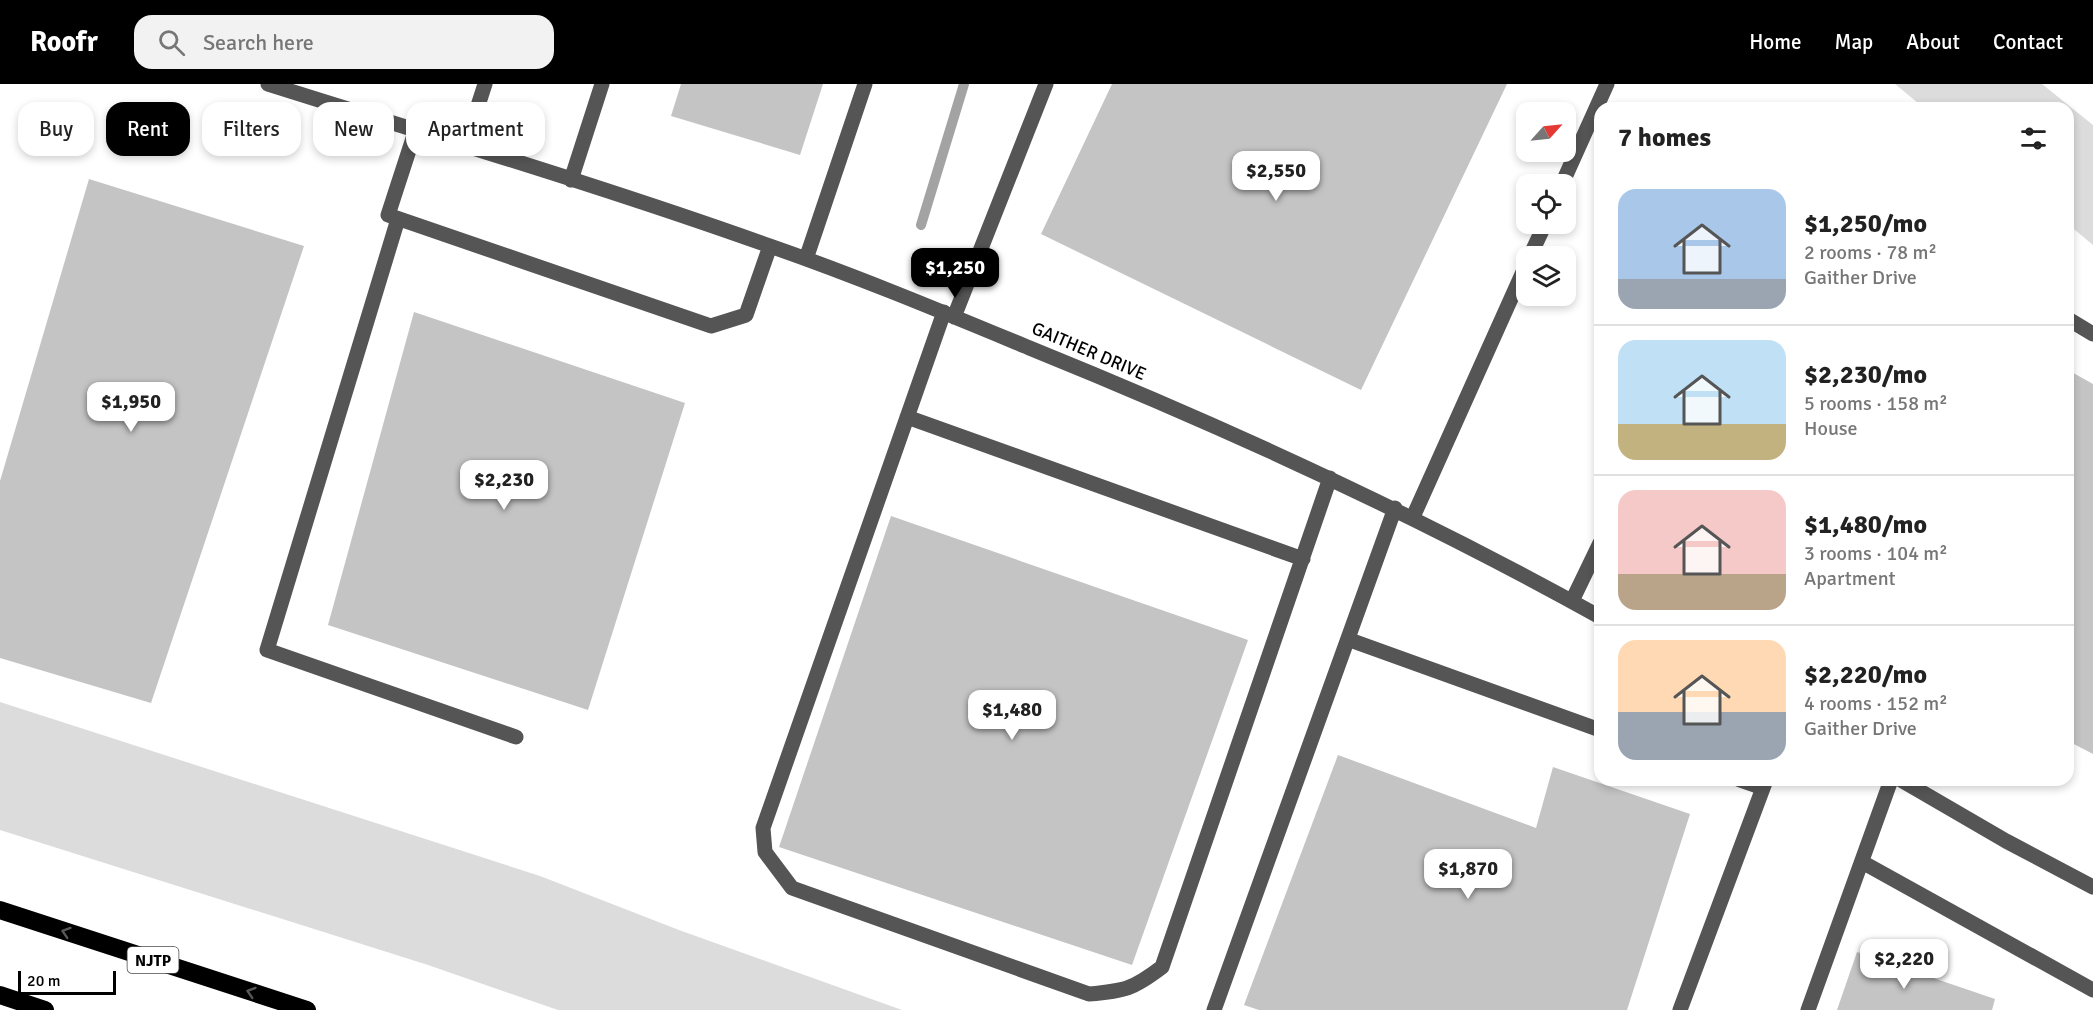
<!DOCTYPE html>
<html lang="en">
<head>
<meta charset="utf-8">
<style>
	body { margin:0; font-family:Signika,sans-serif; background:#f2f2f2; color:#222; height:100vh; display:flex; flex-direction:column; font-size:22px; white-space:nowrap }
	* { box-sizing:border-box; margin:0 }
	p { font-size:20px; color:#767676 }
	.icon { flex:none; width:33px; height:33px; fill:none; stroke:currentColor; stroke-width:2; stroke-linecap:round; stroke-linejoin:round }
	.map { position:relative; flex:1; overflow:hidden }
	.sheet { position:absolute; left:1594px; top:18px; width:480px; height:684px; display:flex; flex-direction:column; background:#fff; border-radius:18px; box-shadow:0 3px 9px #0003 }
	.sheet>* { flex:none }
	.hud { position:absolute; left:18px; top:18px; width:570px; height:54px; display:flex; gap:12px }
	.needle { width:39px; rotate:63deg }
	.buttons { position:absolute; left:1516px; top:18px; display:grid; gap:12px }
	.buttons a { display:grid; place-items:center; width:60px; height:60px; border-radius:12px; background:#fff; box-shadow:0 3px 9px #0003; font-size:30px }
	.scale { position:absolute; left:18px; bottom:15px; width:98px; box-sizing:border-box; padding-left:6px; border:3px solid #000; border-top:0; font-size:16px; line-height:21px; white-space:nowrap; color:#000; -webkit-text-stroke:4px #fff; paint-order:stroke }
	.price { position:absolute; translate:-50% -51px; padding:0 14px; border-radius:12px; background:#fff; color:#222; font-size:20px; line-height:39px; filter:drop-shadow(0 2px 3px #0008) }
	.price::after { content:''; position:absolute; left:50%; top:36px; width:18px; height:14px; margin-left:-9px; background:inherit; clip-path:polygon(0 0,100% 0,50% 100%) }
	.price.on { background:#000; color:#fff }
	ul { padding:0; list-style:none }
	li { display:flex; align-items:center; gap:18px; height:150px; padding:0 24px }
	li+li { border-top:2px solid #e0e0e0 }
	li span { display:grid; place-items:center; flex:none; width:168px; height:120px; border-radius:18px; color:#555 }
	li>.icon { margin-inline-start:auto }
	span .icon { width:72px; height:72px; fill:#fffc; stroke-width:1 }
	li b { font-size:26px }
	h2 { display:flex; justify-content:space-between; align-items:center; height:72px; padding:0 24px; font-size:26px }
	.pill { padding:0 21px; border-radius:18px; background:#fff; box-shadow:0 3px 9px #0003; font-size:21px; line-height:54px }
	.pill.on { background:#000; color:#fff }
	header { display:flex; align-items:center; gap:36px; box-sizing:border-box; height:84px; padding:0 30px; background:#000; color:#fff }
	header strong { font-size:28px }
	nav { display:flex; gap:33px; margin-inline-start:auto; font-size:21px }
	.search { width:420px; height:54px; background:#f2f2f2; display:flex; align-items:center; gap:15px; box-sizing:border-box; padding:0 21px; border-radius:18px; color:#767676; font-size:22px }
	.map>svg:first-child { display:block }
	.green { fill:#dcdcdc }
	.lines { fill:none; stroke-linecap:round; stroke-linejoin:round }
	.stream { stroke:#a3a3a3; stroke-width:10 }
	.building { fill:#c4c4c4 }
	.minor { stroke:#555; stroke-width:15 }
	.highway { stroke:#000; stroke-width:18 }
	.oneway { stroke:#595959 }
	.labels { text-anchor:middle; stroke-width:5; stroke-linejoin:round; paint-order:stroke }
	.shield { fill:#fff; stroke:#4c4c4c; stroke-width:1.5 }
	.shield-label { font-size:16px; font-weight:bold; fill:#000 }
	.street-label { font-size:18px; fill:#000; stroke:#fff }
</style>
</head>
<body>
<header>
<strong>Roofr</strong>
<div class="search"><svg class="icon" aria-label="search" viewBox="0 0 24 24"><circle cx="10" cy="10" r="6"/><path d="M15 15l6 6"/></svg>Search here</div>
<nav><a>Home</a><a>Map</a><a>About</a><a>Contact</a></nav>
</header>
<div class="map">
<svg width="2093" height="926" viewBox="0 0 2093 926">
	<rect width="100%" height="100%" fill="#fff"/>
	<path class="green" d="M1895 0H2042L2093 41V161L2069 141 2068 24H1924Z
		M0 618 540 792 679 846 902 926H558L428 881 0 746Z"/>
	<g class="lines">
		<path class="stream" d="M921 141 964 0"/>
	</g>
	<path class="building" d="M681 0H823L800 71 671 32Z
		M1112 0H1507L1361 306 1041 150Z
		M89 95 304 162 151 619 0 574V397Z
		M414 228 685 319 588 626 328 541Z
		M2068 286 2093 300V670L2068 657Z
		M891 432 1248 556 1132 881 779 763Z
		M1338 671 1536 744 1553 683 1690 730 1627 926H1259L1244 921Z
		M1857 868 1995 915 1992 926H1837Z"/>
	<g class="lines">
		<path class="minor" d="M268 0C436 53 605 103 770 162 859 193 945 229 1032 265 1227 344 1417 431 1600 533
			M415 48 388 131 711 242 746 231 770 162
			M465 62 485 0
			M571 96 602 0
			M1562 100 1607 0
			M398 135 267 566 516 653
			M1530 172 1545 140
			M806 175 865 0
			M944 228 763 744 765 768 792 804 1089 910C1125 907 1133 905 1162 883L1330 394
			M954 233 1046 0
			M2068 235 2093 250
			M907 333 1303 475
			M1413 433 1527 179
			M1572 517 1600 459
			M1350 556 1600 646
			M1740 696 1763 704
			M1901 696 2006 757 2093 803
			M1862 778 2093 906
			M1214 926 1395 424
			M1680 926 1766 696
			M1808 926 1891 696"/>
		<path class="highway" d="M0 826 307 926
			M0 911 45 926"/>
	</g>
	<defs><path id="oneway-chevron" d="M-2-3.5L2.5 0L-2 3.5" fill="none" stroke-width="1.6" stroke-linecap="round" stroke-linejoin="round" transform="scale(1.5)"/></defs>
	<g class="oneway">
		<use href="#oneway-chevron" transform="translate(66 848) rotate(-162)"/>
		<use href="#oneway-chevron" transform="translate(251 908) rotate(-162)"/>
	</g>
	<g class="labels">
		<rect class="shield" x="127.5" y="863" width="51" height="26" rx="4.5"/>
		<g class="shield-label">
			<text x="153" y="882">NJTP</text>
		</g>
		<g class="street-label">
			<text transform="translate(1089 267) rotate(23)" y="6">GAITHER DRIVE</text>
		</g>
	</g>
</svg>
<div class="buttons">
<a><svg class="needle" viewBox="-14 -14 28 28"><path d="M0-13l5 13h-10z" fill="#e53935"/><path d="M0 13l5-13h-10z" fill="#767676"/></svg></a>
<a><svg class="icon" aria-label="locate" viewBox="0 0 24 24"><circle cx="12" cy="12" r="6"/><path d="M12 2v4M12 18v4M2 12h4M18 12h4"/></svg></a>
<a><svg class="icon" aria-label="layers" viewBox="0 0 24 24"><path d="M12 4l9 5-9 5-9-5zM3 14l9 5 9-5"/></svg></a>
</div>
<div class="scale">20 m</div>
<b class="price" style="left:1276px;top:118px">$2,550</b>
<b class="price on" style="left:955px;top:215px">$1,250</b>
<b class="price" style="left:131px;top:349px">$1,950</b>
<b class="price" style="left:504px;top:427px">$2,230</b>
<b class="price" style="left:1012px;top:657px">$1,480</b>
<b class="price" style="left:1468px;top:816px">$1,870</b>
<b class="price" style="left:1904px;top:906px">$2,220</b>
<div class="hud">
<a class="pill">Buy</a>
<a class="pill on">Rent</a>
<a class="pill">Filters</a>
<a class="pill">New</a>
<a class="pill">Apartment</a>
</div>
<section class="sheet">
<h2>7 homes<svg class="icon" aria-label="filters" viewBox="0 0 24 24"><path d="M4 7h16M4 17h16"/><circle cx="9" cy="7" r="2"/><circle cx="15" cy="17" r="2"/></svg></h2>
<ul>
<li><span style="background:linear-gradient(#a9c7e8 75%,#9aa5b1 0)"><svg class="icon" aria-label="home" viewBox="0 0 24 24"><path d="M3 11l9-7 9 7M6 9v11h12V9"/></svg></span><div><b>$1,250/mo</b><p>2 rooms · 78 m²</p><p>Gaither Drive</p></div></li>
<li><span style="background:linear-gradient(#bfe0f5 70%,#c2b280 0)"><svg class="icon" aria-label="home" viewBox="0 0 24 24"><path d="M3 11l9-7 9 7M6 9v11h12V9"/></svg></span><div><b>$2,230/mo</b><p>5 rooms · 158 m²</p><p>House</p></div></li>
<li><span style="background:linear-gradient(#f6c9c9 70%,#b9a48a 0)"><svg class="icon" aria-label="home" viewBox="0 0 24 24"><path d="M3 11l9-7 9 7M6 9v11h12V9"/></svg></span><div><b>$1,480/mo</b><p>3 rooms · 104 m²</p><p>Apartment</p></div></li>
<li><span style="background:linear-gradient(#ffd9b3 60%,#9aa5b1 0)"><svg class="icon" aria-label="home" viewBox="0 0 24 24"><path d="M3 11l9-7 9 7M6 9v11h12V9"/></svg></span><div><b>$2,220/mo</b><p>4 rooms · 152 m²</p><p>Gaither Drive</p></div></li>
</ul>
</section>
</div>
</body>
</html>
